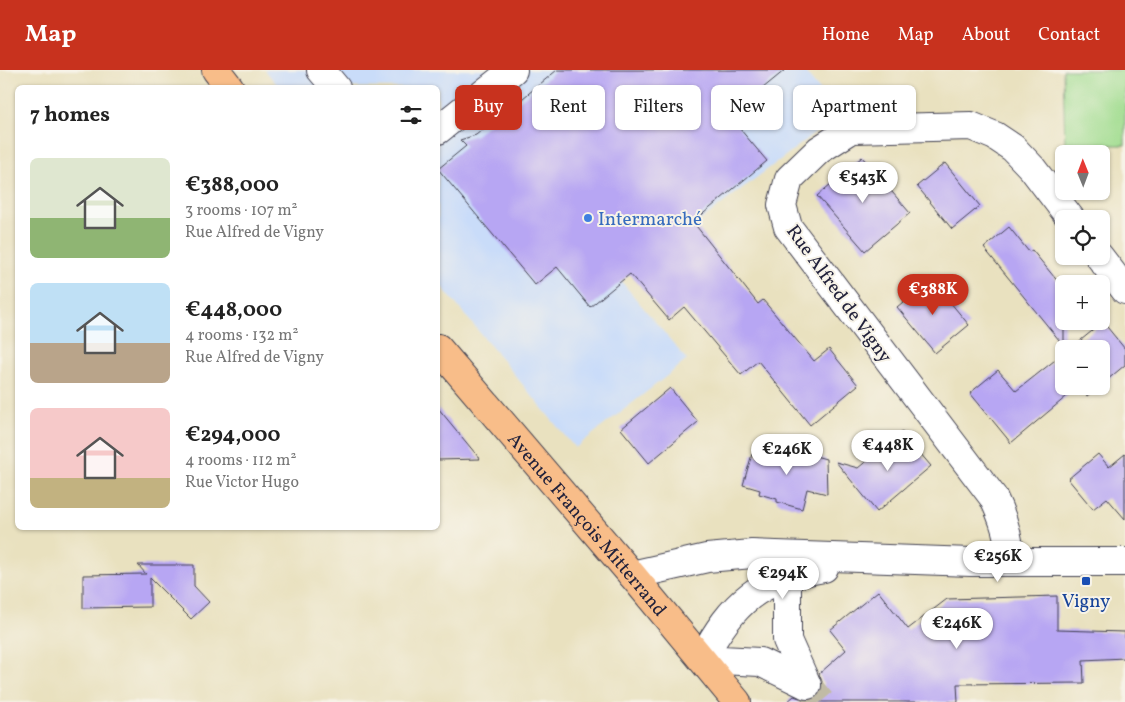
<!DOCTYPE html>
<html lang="en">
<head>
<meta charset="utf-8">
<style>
	body { margin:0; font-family:Vollkorn,serif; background:#f2f2f2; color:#222; height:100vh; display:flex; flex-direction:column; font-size:19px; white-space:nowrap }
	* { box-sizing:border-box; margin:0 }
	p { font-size:16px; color:#767676 }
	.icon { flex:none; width:28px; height:28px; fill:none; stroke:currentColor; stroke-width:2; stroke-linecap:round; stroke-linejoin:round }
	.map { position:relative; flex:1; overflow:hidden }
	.drawer { position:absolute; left:15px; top:15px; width:425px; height:445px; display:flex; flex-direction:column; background:#fff; border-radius:8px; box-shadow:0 1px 4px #0004 }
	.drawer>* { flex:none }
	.banner { position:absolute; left:455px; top:15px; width:475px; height:45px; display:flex; gap:10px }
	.needle { width:32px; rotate:359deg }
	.tools { position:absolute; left:1055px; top:75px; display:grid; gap:10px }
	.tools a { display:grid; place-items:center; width:55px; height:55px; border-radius:8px; background:#fff; box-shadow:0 1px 4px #0004; font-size:25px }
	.price { position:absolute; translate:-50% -42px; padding:0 11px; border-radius:18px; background:#fff; color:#222; font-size:16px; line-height:32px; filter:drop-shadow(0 1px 2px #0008) }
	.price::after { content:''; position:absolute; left:50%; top:30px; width:15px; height:11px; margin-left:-8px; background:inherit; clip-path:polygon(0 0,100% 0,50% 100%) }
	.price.on { background:#c8321e; color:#fff }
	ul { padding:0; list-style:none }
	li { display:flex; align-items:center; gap:15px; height:125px; padding:0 15px }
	li span { display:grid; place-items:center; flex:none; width:140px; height:100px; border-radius:8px; color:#555 }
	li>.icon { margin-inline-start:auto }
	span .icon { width:60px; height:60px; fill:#fffc; stroke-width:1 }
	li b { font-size:21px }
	h2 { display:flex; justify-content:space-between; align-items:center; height:60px; padding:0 15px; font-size:21px }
	.tag { padding:0 18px; border-radius:8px; background:#fff; box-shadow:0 1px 4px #0004; font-size:18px; line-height:45px }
	.tag.on { background:#c8321e; color:#fff }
	header { display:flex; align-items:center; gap:30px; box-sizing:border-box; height:70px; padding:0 25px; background:#c8321e; color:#fff }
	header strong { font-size:24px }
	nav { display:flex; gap:28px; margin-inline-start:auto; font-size:18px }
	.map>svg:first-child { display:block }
	.built { fill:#c9dcf9 }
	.green { fill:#a1dd90; stroke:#628066 }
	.building { fill:#b7a6f3 }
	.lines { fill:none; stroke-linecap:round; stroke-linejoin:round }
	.minor-tunnel { stroke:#c1bba5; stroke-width:28; stroke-dasharray:28 14; stroke-linecap:butt }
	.minor-casing { stroke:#403f4f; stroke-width:30 }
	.major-casing { stroke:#403f4f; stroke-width:30 }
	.minor { stroke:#fff; stroke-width:28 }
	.major { stroke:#f8bd89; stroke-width:28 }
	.shop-dot { fill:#3f7fe0; stroke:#f7f3e8; stroke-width:2 }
	.transit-dot { fill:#1a4fb4; stroke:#f7f3e8; stroke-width:2 }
	.labels { text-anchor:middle; stroke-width:4; stroke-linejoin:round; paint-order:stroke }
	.shop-label { font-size:19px; fill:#366cbe; stroke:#f7f3e8; text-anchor:start }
	.street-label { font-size:19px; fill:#22223b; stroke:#f7f3e8 }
	.transit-label { font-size:19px; fill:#164399; stroke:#f7f3e8 }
</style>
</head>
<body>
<header>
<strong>Map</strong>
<nav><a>Home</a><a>Map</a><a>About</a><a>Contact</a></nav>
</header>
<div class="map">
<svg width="1125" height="632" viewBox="0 0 1125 632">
	<rect width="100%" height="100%" fill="#f7f3e8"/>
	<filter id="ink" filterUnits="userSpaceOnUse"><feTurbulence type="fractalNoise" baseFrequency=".02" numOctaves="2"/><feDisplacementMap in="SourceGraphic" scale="10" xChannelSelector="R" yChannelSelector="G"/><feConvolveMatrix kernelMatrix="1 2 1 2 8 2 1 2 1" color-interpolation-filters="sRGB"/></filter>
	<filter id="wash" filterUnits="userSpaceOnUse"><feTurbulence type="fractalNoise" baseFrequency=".0096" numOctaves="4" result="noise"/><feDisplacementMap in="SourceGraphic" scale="20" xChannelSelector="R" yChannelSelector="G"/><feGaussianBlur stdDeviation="1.12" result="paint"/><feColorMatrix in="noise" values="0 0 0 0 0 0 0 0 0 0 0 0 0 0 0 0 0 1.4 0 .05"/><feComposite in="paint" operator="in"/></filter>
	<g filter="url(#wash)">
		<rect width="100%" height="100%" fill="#e9e1bf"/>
		<path class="built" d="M265 0H803L840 44 621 211 687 290 575 378 438 212V18L279 17Z"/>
		<path class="green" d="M1063 0H1125V75H1065Z"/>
		<g id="blocks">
			<path class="building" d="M557 0H785L729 46 767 91 693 152 758 234 763 230 814 291 829 279 858 315 810 355 758 291 741 305 684 237 669 250 630 204 590 237 557 197 535 215 438 99 466 76 460 70 476 65 504 42 512 27 517 33Z
				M862 87 910 143 865 181 817 126Z
				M945 93 980 136 952 159 917 116Z
				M1009 157 1029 182 1032 180 1064 219V276L984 178Z
				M931 209 969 255 935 283 897 237Z
				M1103 252 1125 279V295L1101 315V279H1070Z
				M1064 283V316H1099L1087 326 1079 316 1011 373 970 323 998 300 1016 321Z
				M670 318 698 352 649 393 621 359Z
				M438 338 480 389 438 390Z
				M902 362 931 396 877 442 836 392 858 398Z
				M779 376 826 389 827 424 807 419 802 439 777 432V429L759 424 760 420 743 415 752 384 775 390Z
				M1098 384 1109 397 1125 384V449L1107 428 1093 439 1068 409Z
				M138 495H194V516L209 532 191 549 150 508V537L83 538V505L146 504Z
				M878 521 908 559 947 529 1057 526V560L1125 562V588L1083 590 1084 613 957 614 958 632H787L794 626 808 631 819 625 823 614 819 604 846 580 830 560Z"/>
		</g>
	</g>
	<g filter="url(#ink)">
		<use href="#blocks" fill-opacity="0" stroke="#403f4f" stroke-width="1"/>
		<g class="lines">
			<path class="minor-tunnel" d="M807 615 821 632"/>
			<g class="minor-casing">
				<path id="minor" d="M321 0 336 18
					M438 60 513 0
					M1099 186 1125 220
					M787 491V570L807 615
					M1011 491C1009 467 1004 449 993 427L788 157 782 135 789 109 819 80 852 59 971 56 995 66 1013 78 1032 98 1071 149
					M632 505 707 488 752 484 971 492H1125
					M807 615 760 592 702 589C733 531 759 509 824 498"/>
			</g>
			<g class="major-casing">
				<g id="major">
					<path d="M216 0 230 18"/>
					<path id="s1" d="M438 278 632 505 737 632"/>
				</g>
			</g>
			<use href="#minor" class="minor"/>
			<use href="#major" class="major"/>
		</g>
	</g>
	<circle class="shop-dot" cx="588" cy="148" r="5"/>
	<rect class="transit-dot" x="1081" y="506" width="10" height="10" rx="2.5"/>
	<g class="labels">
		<g class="shop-label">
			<text x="598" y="155">Intermarché</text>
		</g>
		<g class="street-label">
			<text transform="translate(840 223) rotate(54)" y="7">Rue Alfred de Vigny</text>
			<text dy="7" stroke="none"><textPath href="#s1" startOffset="231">Avenue François Mitterrand</textPath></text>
		</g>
		<g class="transit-label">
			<text x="1086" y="537">Vigny</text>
		</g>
	</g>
</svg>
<div class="tools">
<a><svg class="needle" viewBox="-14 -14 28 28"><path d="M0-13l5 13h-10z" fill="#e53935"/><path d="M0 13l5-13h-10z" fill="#767676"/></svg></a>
<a><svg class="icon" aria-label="locate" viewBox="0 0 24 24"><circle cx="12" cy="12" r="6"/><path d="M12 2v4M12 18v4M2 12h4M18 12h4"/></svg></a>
<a>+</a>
<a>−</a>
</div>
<b class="price" style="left:863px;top:134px">€543K</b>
<b class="price on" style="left:933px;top:246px">€388K</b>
<b class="price" style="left:888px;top:402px">€448K</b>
<b class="price" style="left:787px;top:406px">€246K</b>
<b class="price" style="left:998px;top:513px">€256K</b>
<b class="price" style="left:783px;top:530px">€294K</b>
<b class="price" style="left:957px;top:580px">€246K</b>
<div class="banner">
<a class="tag on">Buy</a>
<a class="tag">Rent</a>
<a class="tag">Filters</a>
<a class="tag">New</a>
<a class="tag">Apartment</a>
</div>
<section class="drawer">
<h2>7 homes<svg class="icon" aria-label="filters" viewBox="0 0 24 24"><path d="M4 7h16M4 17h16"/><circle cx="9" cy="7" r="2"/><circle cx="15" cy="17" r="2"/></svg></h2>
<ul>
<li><span style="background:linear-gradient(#dfe7d0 60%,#8fb573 0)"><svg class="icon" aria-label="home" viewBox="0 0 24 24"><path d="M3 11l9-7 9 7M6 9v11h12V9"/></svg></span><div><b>€388,000</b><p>3 rooms · 107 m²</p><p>Rue Alfred de Vigny</p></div></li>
<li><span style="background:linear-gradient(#bfe0f5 60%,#b9a48a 0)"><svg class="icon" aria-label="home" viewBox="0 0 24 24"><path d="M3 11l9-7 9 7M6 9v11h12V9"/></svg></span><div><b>€448,000</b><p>4 rooms · 132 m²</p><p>Rue Alfred de Vigny</p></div></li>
<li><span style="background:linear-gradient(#f6c9c9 70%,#c2b280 0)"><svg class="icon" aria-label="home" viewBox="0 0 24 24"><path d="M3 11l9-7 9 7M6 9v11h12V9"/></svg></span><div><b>€294,000</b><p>4 rooms · 112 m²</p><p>Rue Victor Hugo</p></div></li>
</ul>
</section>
</div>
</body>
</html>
